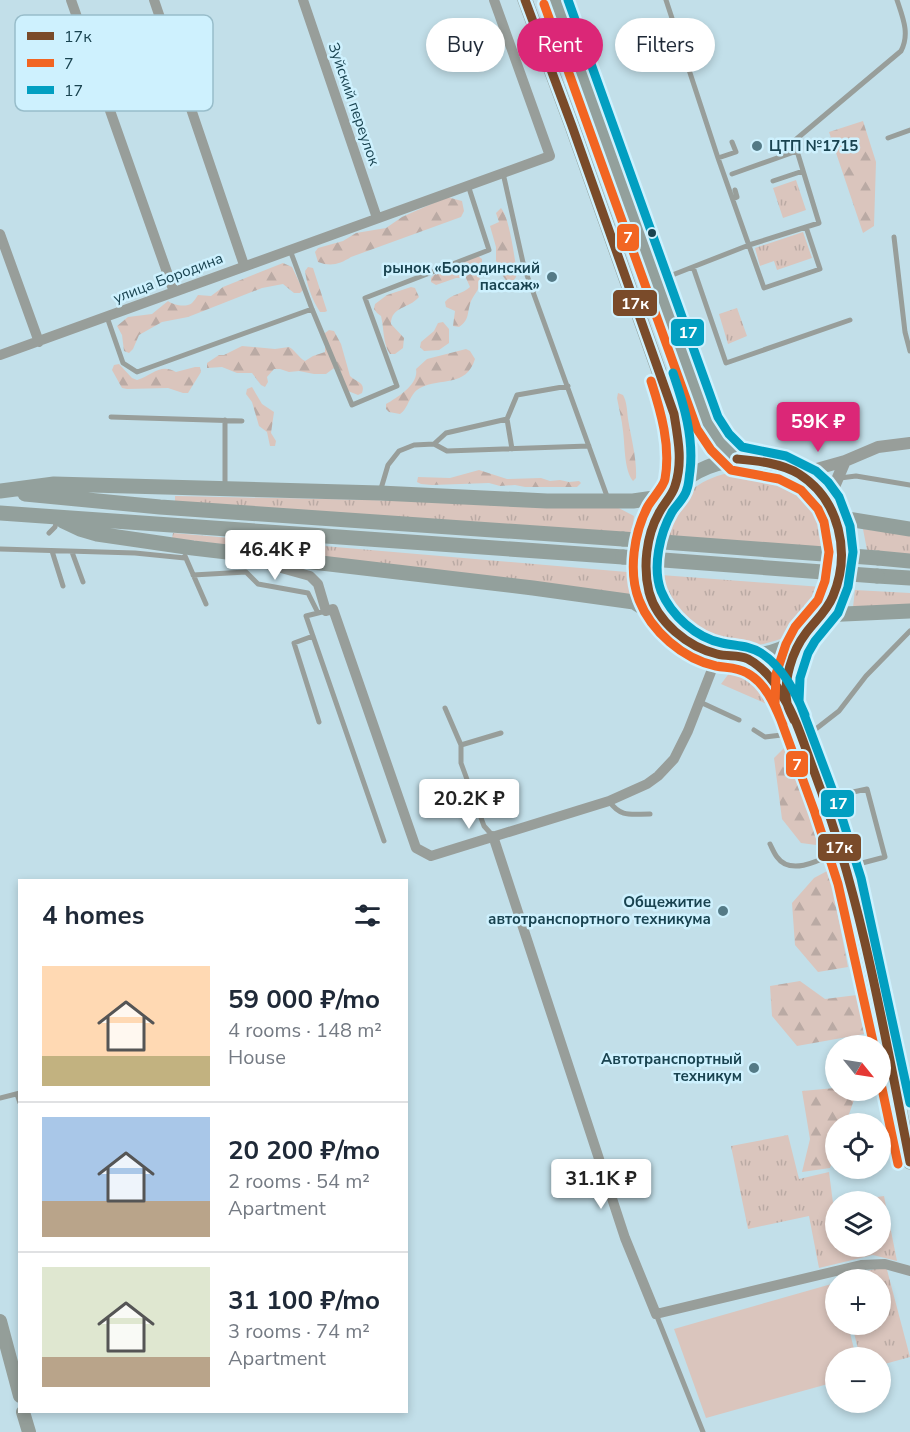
<!DOCTYPE html>
<html lang="en">
<head>
<meta charset="utf-8">
<style>
	body { margin:0; font-family:"Nunito Sans",sans-serif; background:#f6f6f7; color:#1f2937; height:100vh; display:flex; flex-direction:column; font-size:22px; white-space:nowrap }
	* { box-sizing:border-box; margin:0 }
	p { font-size:20px; color:#747a83 }
	.icon { flex:none; width:33px; height:33px; fill:none; stroke:currentColor; stroke-width:2; stroke-linecap:round; stroke-linejoin:round }
	.map { position:relative; flex:1; overflow:hidden }
	.side { position:absolute; left:18px; top:879px; width:390px; height:534px; display:flex; flex-direction:column; background:#fff; border-radius:0px; box-shadow:0 3px 9px #0003 }
	.side>* { flex:none }
	.top-card { position:absolute; left:426px; top:18px; width:393px; height:54px; display:flex; gap:12px }
	.needle { width:39px; rotate:120deg }
	.fabs { position:absolute; left:825px; top:1035px; display:grid; gap:12px }
	.fabs a { display:grid; place-items:center; width:66px; height:66px; border-radius:50%; background:#fff; box-shadow:0 3px 9px #0003; font-size:30px }
	.price { position:absolute; translate:-50% -51px; padding:0 14px; border-radius:6px; background:#fff; color:#222; font-size:20px; line-height:39px; filter:drop-shadow(0 2px 3px #0008) }
	.price::after { content:''; position:absolute; left:50%; top:36px; width:18px; height:14px; margin-left:-9px; background:inherit; clip-path:polygon(0 0,100% 0,50% 100%) }
	.price.current { background:#db2777; color:#fff }
	ul { padding:0; list-style:none }
	li { display:flex; align-items:center; gap:18px; height:150px; padding:0 24px }
	li+li { border-top:2px solid #e0e1e3 }
	li span { display:grid; place-items:center; flex:none; width:168px; height:120px; border-radius:0px; color:#555 }
	li>.icon { margin-inline-start:auto }
	span .icon { width:72px; height:72px; fill:#fffc; stroke-width:1 }
	li b { font-size:26px }
	h2 { display:flex; justify-content:space-between; align-items:center; height:72px; padding:0 24px; font-size:26px }
	.pill { padding:0 21px; border-radius:27px; background:#fff; box-shadow:0 3px 9px #0003; font-size:21px; line-height:54px }
	.pill.current { background:#db2777; color:#fff }
	.map>svg:first-child { display:block }
	.grass { fill:url(#grass-tufts) }
	.forest { fill:url(#forest-firs) }
	.pitch { fill:#dac5bd }
	.lines { fill:none; stroke-linecap:round; stroke-linejoin:round }
	.service { stroke:#989e9a; stroke-width:5 }
	.minor { stroke:#989e9a; stroke-width:10 }
	.tertiary { stroke:#989e9a; stroke-width:12 }
	.secondary { stroke:#949e99; stroke-width:14 }
	.primary { stroke:#93a09c; stroke-width:15 }
	.primary-bridge { stroke:#93a09c; stroke-width:15 }
	.bus-1-casing { stroke:#cef1fe; stroke-width:14 }
	.bus-2-casing { stroke:#cef1fe; stroke-width:14 }
	.bus-3-casing { stroke:#cef1fe; stroke-width:14 }
	.bus-1 { stroke:#7a4b2a; stroke-width:9 }
	.bus-2 { stroke:#f26522; stroke-width:9 }
	.bus-3 { stroke:#029fc1; stroke-width:9 }
	.poi-dot { fill:#547a86; stroke:#cef1fe; stroke-width:2 }
	.bus-dot { fill:#194350; stroke:#cef1fe; stroke-width:2 }
	.labels { text-anchor:middle; stroke-width:5; stroke-linejoin:round; paint-order:stroke }
	.street-label { font-size:15px; fill:#194350; stroke:#cef1fe }
	.poi-label { font-size:15px; font-weight:bold; fill:#194350; stroke:#cef1fe; text-anchor:end }
	.key { fill:#cef1fe; stroke:#98bdca; stroke-width:1.5 }
	.key-label { font-size:16px; fill:#194350 }
	.line-badge { stroke:#cef1fe; stroke-width:2 }
	.badge-label { font-size:16px; text-anchor:middle; font-weight:bold; fill:#fff }
</style>
</head>
<body>
<div class="map">
<svg width="910" height="1432" viewBox="0 0 910 1432">
	<defs>
		<pattern id="grass-tufts" width="24" height="20" patternUnits="userSpaceOnUse" patternTransform="scale(1.5)"><rect width="24" height="20" fill="#dac5bd"/><path d="M3 7l-1-3M5 7V3M7 7l1-3M15 17l-1-3M17 17v-4M19 17l1-3" fill="none" stroke="#baaaa4"/></pattern>
		<pattern id="forest-firs" width="22" height="20" patternUnits="userSpaceOnUse" patternTransform="scale(1.5)"><rect width="22" height="20" fill="#dac5bd"/><path d="M5 1l3.5 6h-7zM16 11l3.5 6h-7z" fill="#baaaa4"/></pattern>
	</defs>
	<rect width="100%" height="100%" fill="#c2dfe9"/>
	<path class="grass" d="M796 180 806 210 783 218 773 188Z
		M803 232 812 258 777 270 774 261 760 266 755 248Z
		M737 308 747 336 728 344 719 314Z
		M745 470C788 478 826 500 826 548L664 536C674 494 703 475 745 470Z
		M175 496 613 505 634 516 632 533 175 502Z
		M863 529 910 535V554L867 550Z
		M173 533 627 572 633 573V596L172 538Z
		M661 575 822 587C816 601 811 616 800 627 791 636 779 640 767 643 715 659 673 623 661 575Z
		M855 590 910 593V608L853 607Z
		M737 671 759 678 778 696 776 708 721 684 730 672Z
		M788 1135 799 1179 829 1172 833 1203H835L836 1246H880V1202L848 1201 884 1196 897 1261 873 1255 819 1268 809 1216 748 1229 731 1146Z
		M886 1266 910 1357 881 1365 880 1358 860 1357 852 1325 880 1324V1280L840 1278Z"/>
	<path class="forest" d="M863 121 876 162 874 226 863 233 829 132Z
		M447 197 462 201 464 211 461 217 351 257C340 264 331 267 318 262L315 252 318 248 343 241 356 233 386 228 402 217Z
		M501 208C510 219 514 257 517 272L516 277 513 281 508 282C500 276 502 267 496 261V247L490 226 499 222 496 213Z
		M478 256 482 259V269L479 276C483 289 473 293 470 304 467 315 469 320 459 327L453 326 455 311 446 307 445 302C451 294 463 294 470 287L466 278H456L436 285 431 282V278C437 270 466 261 478 256Z
		M283 263 292 267 303 290 300 293H294L283 284 262 288 188 317 162 322 139 335 133 349 129 353 124 351 122 335 117 326 128 317 152 314 168 301C173 305 186 308 192 303 194 301 196 298 198 295L211 296 223 287Z
		M308 267 313 268 327 311 325 312H320C312 300 307 285 305 271Z
		M411 287 415 288 419 297C409 309 391 306 391 324L404 338 403 348 395 354H390C383 345 384 328 381 316L377 313 374 309 375 304 387 295Z
		M443 322 449 329V343L439 350 424 351 420 347 421 342 434 331 438 323Z
		M329 330 334 331 341 344 350 376C356 382 366 382 362 393L358 395 348 391 339 368H334L326 374H314L299 371 289 372 280 369H274L267 377 268 382 265 387 261 385 252 373H237L222 367 207 368V363L219 355H224L242 346 275 349 289 347C296 351 298 357 305 361L313 356 325 352V333Z
		M466 349 470 351 475 359C466 388 441 377 420 388 409 394 409 408 400 414L389 412 386 409V404C398 397 419 384 416 369L427 359Z
		M119 364 132 378 137 380C153 375 160 363 176 372L195 367H200L201 372 188 393H183L168 388 127 389 122 388 112 370 114 365Z
		M252 387 262 404 274 412 271 433 276 441 275 446H270L267 432 259 426 252 402 246 394 247 389Z
		M618 393 623 395C627 402 627 411 628 419 631 438 637 458 636 478L633 481C624 470 625 445 623 431 622 420 619 409 617 398Z
		M479 470 507 479 541 478 550 481 560 480 569 482 579 481 581 483 577 487H525L515 485 500 486 489 483 432 485 421 484 417 482 418 477 450 478Z
		M792 746 824 846 801 843 782 819 774 758 784 748Z
		M829 870 848 967 818 972 795 945 792 903 814 878Z
		M800 981 825 999 857 995 864 1034 797 1046 772 1016 770 986Z
		M835 1088 836 1090 856 1094 846 1123 836 1124 835 1153 830 1168 802 1172 810 1139 802 1091Z"/>
	<path class="pitch" d="M835 1283 836 1324 848 1325 856 1357 836 1358 835 1382 706 1418 674 1329Z"/>
	<g class="lines">
		<path class="service" d="M666 0 718 158 764 288 820 269 806 227 819 223 794 141 901 51C910 34 903 18 897 0
			M888 138 910 130
			M718 158 736 152 732 142
			M503 173 524 267 608 499
			M732 174 797 151
			M773 181 803 171
			M733 199 737 197 735 190
			M894 237 905 332 910 351
			M290 250 312 309 352 405 397 386 365 298 489 250 468 185
			M693 267 726 363 850 320
			M657 281 749 245 806 227
			M107 317 123 363 137 372 312 309
			M111 417 242 421
			M507 419 512 449
			M434 444 446 433 507 419 517 395 568 386
			M840 478 856 476 910 485
			M225 488V420
			M380 492 388 465 399 451 414 445 434 444 447 451 589 446
			M49 533 55 527 57 519
			M0 549 135 553 185 558
			M52 551 63 586
			M72 552 83 582
			M185 556 206 604
			M193 575 246 572 258 584 308 593 318 613
			M326 611 306 616 384 841
			M313 636 294 643 319 722
			M700 702 739 720
			M445 708 461 745V763L484 826 493 836
			M754 730 765 737 798 733
			M803 739 839 711 866 676 910 631
			M461 745 501 733
			M825 798 867 789 885 857 847 867
			M609 801C621 818 631 814 650 814
			M770 844C772 848 774 853 777 857 791 877 822 859 839 851
			M17 1094 20 1103
			M0 1098 20 1093
			M656 1314 703 1432"/>
		<path class="minor" d="M71 0 174 292
			M154 0 244 265
			M303 0 377 218
			M0 234 39 342
			M0 355 550 156 494 0
			M256 561 310 576 318 584 326 611 333 609 416 848 431 856 609 801 647 784 658 776 674 759 688 731 718 654
			M493 836 625 1238 656 1314 861 1265 885 1264 910 1271"/>
		<path class="tertiary" d="M799 474 845 461 878 447 910 443
			M828 501 845 461"/>
		<path class="secondary" d="M0 1321 20 1396
			M23 1412 29 1432"/>
		<path class="primary" d="M525 0 572 126 674 414C679 440 679 462 675 489
			M555 0 707 423 720 442 737 459
			M646 558a98 98 0 1 1 196 0a98 98 0 1 1-196 0Z
			M0 491 54 484 380 493 547 501H633L668 496
			M25 494 160 507 623 539
			M0 513 623 557
			M835 517 910 529
			M63 521 80 529 97 534 193 548 533 588 634 602 665 621
			M878 558 910 561
			M877 576 910 578
			M822 615 910 611
			M743 657C762 669 776 683 787 703 808 757 830 811 846 867 873 964 890 1064 910 1162
			M787 703 791 664 803 637"/>
		<path class="primary-bridge" d="M623 539 878 558
			M623 557 877 576"/>
		<g class="bus-1-casing">
			<path id="bus-1" d="M525 0 572 126 674 414C678 438 683 462 675 486 672 496 664 503 659 513 646 536 643 567 649 592 657 622 688 647 717 654 728 657 738 654 748 659 763 667 774 681 782 695 797 719 805 748 815 774 862 900 884 1031 910 1162
				M737 459C758 461 781 463 799 474 840 500 851 553 833 596 827 611 815 621 806 633 792 651 783 681 787 703 788 709 792 715 794 720"/>
		</g>
		<g class="bus-2-casing">
			<path id="bus-2" d="M544 4 697 429 711 450 731 470 779 479 801 490 818 509 824 522 829 552 825 581 818 600 795 627 786 644 776 674 775 704 815 813 838 884 874 1046
				M651 381C661 412 671 446 665 479 664 486 652 499 648 506 634 532 628 572 639 600 651 631 683 659 716 666 727 668 737 667 747 673 766 683 775 706 783 725
				M880 1079 898 1164"/>
		</g>
		<g class="bus-3-casing">
			<path id="bus-3" d="M568 0 718 417 729 434 742 447 786 456 816 471 828 482 839 497 850 526 853 552 848 587 838 613 815 641 808 653 800 678 799 701 838 805 861 878 910 1103
				M673 373C684 405 694 437 690 471 689 477 689 484 687 489 685 498 677 504 672 512 660 533 652 567 661 591 671 615 696 638 722 643 736 646 748 645 761 653 783 667 795 692 805 715"/>
		</g>
		<use href="#bus-1" class="bus-1"/>
		<use href="#bus-2" class="bus-2"/>
		<use href="#bus-3" class="bus-3"/>
	</g>
	<g class="poi-dot">
		<circle cx="757" cy="146" r="6"/>
		<circle cx="552" cy="277" r="6"/>
		<circle cx="723" cy="911" r="6"/>
		<circle cx="754" cy="1068" r="6"/>
	</g>
	<circle class="bus-dot" cx="652" cy="233" r="5"/>
	<g class="labels">
		<g class="street-label">
			<text transform="translate(354 104) rotate(71)" y="5">Зуйский переулок</text>
			<text transform="translate(168 278) rotate(-21)" y="5">улица Бородина</text>
		</g>
		<g class="poi-label">
			<text x="769" y="151" text-anchor="start">ЦТП №1715</text>
			<text x="540" y="273">рынок «Бородинский<tspan x="540" dy="17">пассаж»</tspan></text>
			<text x="711" y="907">Общежитие<tspan x="711" dy="17">автотранспортного техникума</tspan></text>
			<text x="742" y="1064">Автотранспортный<tspan x="742" dy="17">техникум</tspan></text>
		</g>
	</g>
	<rect x="15" y="15" width="198" height="96" rx="9" class="key"/>
	<rect x="27" y="32" width="27" height="8" fill="#7a4b2a"/>
	<rect x="27" y="59" width="27" height="8" fill="#f26522"/>
	<rect x="27" y="86" width="27" height="8" fill="#029fc1"/>
	<g class="key-label">
		<text x="64" y="42">17к</text>
		<text x="64" y="69">7</text>
		<text x="64" y="96">17</text>
	</g>
	<g class="line-badge">
		<rect x="616" y="223" width="24" height="29" rx="6" fill="#f26522"/>
		<rect x="612" y="289" width="46" height="28" rx="6" fill="#7a4b2a"/>
		<rect x="670" y="318" width="35" height="29" rx="6" fill="#029fc1"/>
		<rect x="785" y="750" width="24" height="28" rx="6" fill="#f26522"/>
		<rect x="820" y="789" width="35" height="29" rx="6" fill="#029fc1"/>
		<rect x="817" y="833" width="45" height="29" rx="6" fill="#7a4b2a"/>
	</g>
	<g class="badge-label">
		<text x="628" y="243">7</text>
		<text x="635" y="309">17к</text>
		<text x="688" y="338">17</text>
		<text x="797" y="770">7</text>
		<text x="838" y="809">17</text>
		<text x="839" y="853">17к</text>
	</g>
</svg>
<div class="fabs">
<a><svg class="needle" viewBox="-14 -14 28 28"><path d="M0-13l5 13h-10z" fill="#e53935"/><path d="M0 13l5-13h-10z" fill="#747a83"/></svg></a>
<a><svg class="icon" aria-label="locate" viewBox="0 0 24 24"><circle cx="12" cy="12" r="6"/><path d="M12 2v4M12 18v4M2 12h4M18 12h4"/></svg></a>
<a><svg class="icon" aria-label="layers" viewBox="0 0 24 24"><path d="M12 4l9 5-9 5-9-5zM3 14l9 5 9-5"/></svg></a>
<a>+</a>
<a>−</a>
</div>
<b class="price current" style="left:818px;top:453px">59K ₽</b>
<b class="price" style="left:275px;top:581px">46.4K ₽</b>
<b class="price" style="left:469px;top:830px">20.2K ₽</b>
<b class="price" style="left:601px;top:1210px">31.1K ₽</b>
<div class="top-card">
<a class="pill">Buy</a>
<a class="pill current">Rent</a>
<a class="pill">Filters</a>
</div>
<section class="side">
<h2>4 homes<svg class="icon" aria-label="filters" viewBox="0 0 24 24"><path d="M4 7h16M4 17h16"/><circle cx="9" cy="7" r="2"/><circle cx="15" cy="17" r="2"/></svg></h2>
<ul>
<li><span style="background:linear-gradient(#ffd9b3 75%,#c2b280 0)"><svg class="icon" aria-label="home" viewBox="0 0 24 24"><path d="M3 11l9-7 9 7M6 9v11h12V9"/></svg></span><div><b>59 000 ₽/mo</b><p>4 rooms · 148 m²</p><p>House</p></div></li>
<li><span style="background:linear-gradient(#a9c7e8 70%,#b9a48a 0)"><svg class="icon" aria-label="home" viewBox="0 0 24 24"><path d="M3 11l9-7 9 7M6 9v11h12V9"/></svg></span><div><b>20 200 ₽/mo</b><p>2 rooms · 54 m²</p><p>Apartment</p></div></li>
<li><span style="background:linear-gradient(#dfe7d0 75%,#b9a48a 0)"><svg class="icon" aria-label="home" viewBox="0 0 24 24"><path d="M3 11l9-7 9 7M6 9v11h12V9"/></svg></span><div><b>31 100 ₽/mo</b><p>3 rooms · 74 m²</p><p>Apartment</p></div></li>
</ul>
</section>
</div>
</body>
</html>
